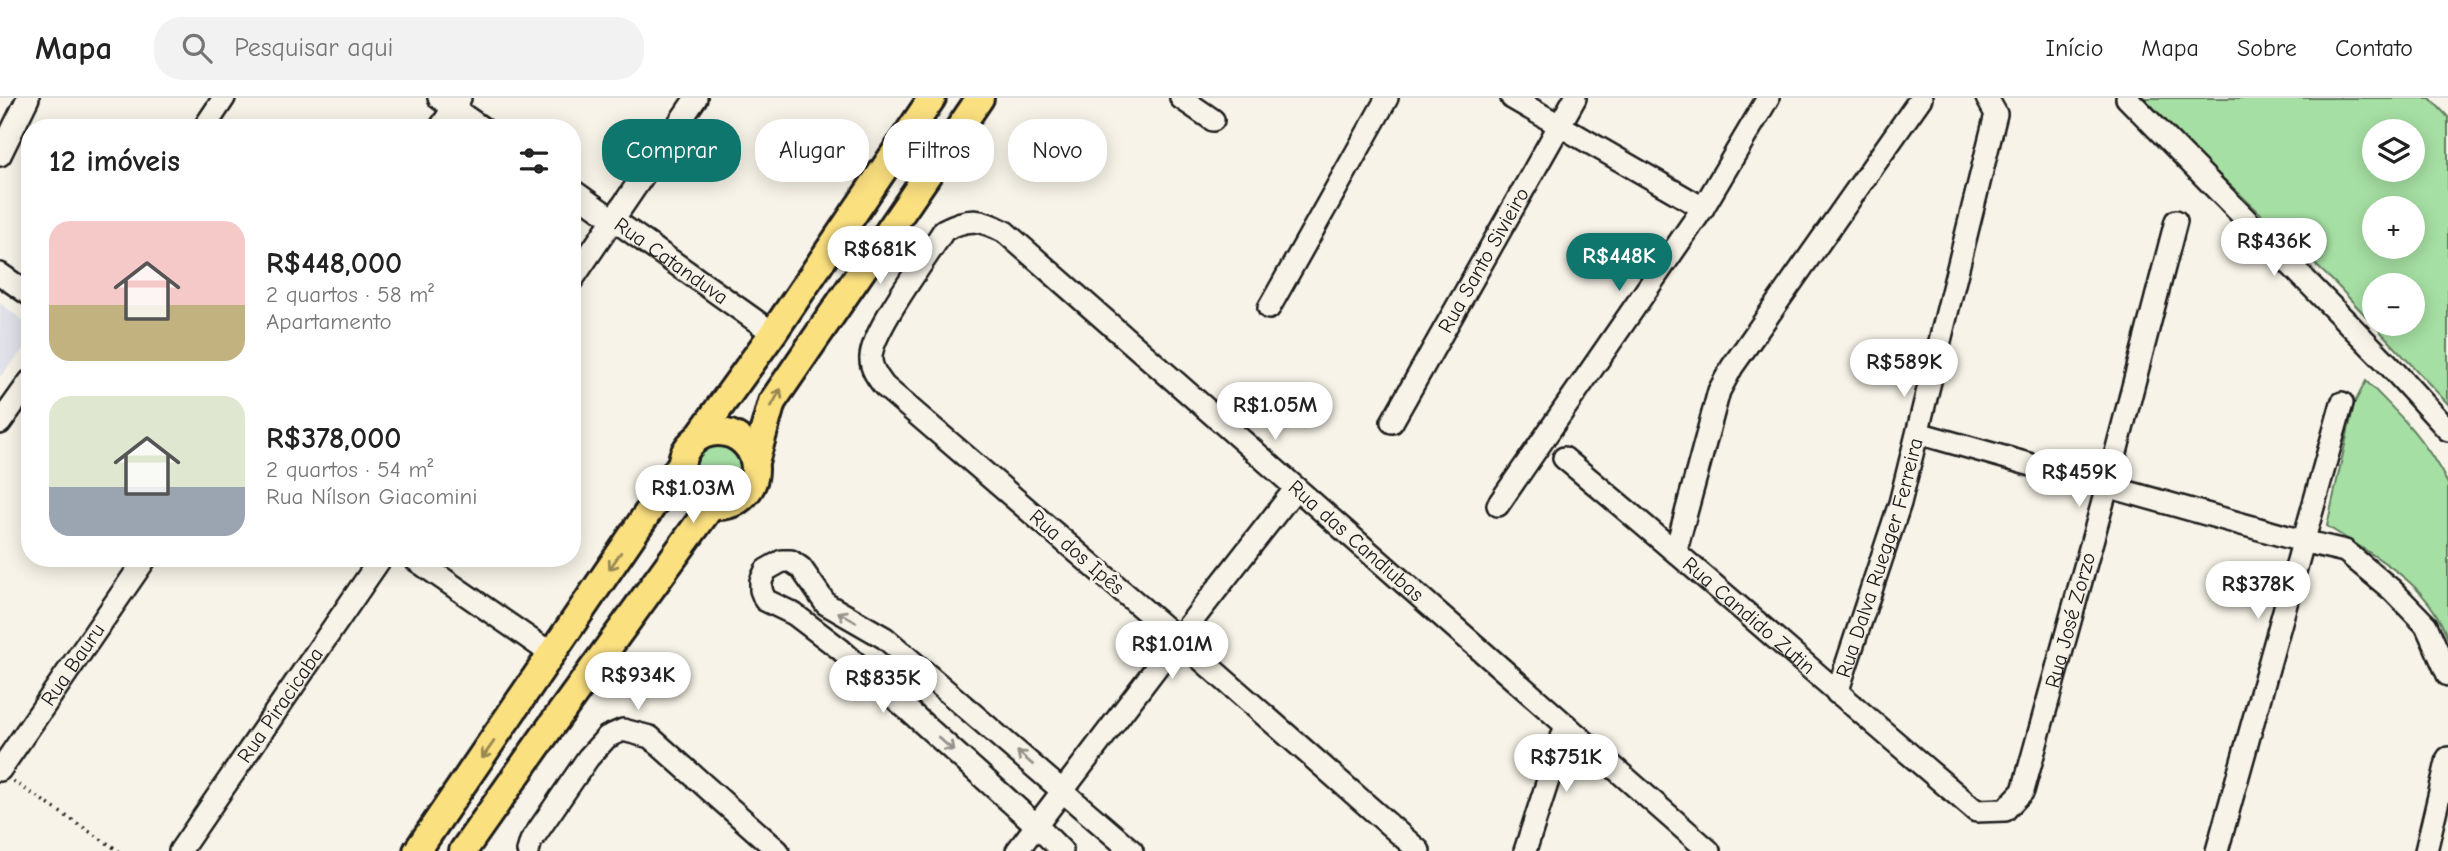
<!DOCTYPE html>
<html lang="pt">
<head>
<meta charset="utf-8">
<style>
	body { margin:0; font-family:"Comic Neue",sans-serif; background:#f2f2f2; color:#222; height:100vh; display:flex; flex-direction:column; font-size:26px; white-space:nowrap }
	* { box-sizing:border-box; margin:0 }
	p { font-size:23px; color:#767676 }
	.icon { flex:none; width:38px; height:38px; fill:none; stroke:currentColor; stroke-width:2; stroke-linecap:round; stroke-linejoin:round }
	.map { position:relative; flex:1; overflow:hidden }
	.details { position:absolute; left:21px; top:21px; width:560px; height:448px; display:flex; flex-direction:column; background:#fff; border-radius:28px; box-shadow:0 4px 18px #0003 }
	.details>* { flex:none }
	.guide { position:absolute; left:602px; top:21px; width:665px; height:63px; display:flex; gap:14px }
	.tools { position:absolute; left:2362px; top:21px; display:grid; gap:14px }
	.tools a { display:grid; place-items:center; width:63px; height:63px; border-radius:50%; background:#fff; box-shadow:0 4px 18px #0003; font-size:35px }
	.price { position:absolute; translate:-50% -60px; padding:0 16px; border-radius:24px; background:#fff; color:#222; font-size:23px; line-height:46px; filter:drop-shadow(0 2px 4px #0008) }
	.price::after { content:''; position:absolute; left:50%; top:42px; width:21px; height:16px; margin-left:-10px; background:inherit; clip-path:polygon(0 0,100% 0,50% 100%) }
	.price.current { background:#0f766e; color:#fff }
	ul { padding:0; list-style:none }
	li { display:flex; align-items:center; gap:21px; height:175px; padding:0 28px }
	li span { display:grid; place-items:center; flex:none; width:196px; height:140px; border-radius:21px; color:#555 }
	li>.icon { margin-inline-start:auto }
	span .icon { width:84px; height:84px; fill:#fffc; stroke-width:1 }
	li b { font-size:30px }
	h2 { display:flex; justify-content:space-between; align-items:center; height:84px; padding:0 28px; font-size:30px }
	.chip { padding:0 24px; border-radius:28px; background:#fff; box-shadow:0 4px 18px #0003; font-size:24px; line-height:63px }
	.chip.current { background:#0f766e; color:#fff }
	header { display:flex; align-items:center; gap:42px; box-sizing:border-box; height:98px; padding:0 35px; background:#fff; border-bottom:2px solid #e0e0e0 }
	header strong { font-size:33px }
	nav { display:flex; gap:38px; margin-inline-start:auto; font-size:24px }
	.search { width:490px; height:63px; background:#f2f2f2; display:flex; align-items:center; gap:18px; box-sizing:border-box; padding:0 24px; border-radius:28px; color:#767676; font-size:26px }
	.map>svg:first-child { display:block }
	.built { fill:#e1e2e9 }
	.green { fill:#a6dfa3; stroke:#617e60; stroke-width:2; fill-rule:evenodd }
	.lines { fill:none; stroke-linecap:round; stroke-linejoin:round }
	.minor-casing { stroke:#1c1c1c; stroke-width:26 }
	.major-casing { stroke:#1c1c1c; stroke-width:32 }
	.path { stroke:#1c1c1c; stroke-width:3.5; stroke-dasharray:2 5; stroke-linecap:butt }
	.minor { stroke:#f7f3e8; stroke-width:21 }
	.major { stroke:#fbe080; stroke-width:26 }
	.oneway { stroke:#978853 }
	.oneway2 { stroke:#94928c }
	.labels { text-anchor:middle; stroke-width:6; stroke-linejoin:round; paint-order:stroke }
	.street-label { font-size:21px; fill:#1c1c1c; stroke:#f7f3e8 }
</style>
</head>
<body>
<header>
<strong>Mapa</strong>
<div class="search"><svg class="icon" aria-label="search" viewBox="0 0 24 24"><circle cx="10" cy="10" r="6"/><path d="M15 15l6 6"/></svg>Pesquisar aqui</div>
<nav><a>Início</a><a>Mapa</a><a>Sobre</a><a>Contato</a></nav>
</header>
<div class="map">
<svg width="2448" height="753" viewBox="0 0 2448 753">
	<rect width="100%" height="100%" fill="#f7f3e8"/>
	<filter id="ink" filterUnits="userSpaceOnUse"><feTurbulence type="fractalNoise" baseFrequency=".0143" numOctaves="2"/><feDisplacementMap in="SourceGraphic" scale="14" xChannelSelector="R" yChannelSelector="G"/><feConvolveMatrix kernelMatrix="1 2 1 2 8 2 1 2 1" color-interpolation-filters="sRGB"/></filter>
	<g filter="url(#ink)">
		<path class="built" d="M0 205 27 226 30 233V243L0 279Z"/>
		<path class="green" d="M2144 0H2430L2448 19V306L2335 185 2199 58ZM2413 33V72H2375V33ZM2413 110V149H2375V110ZM2375 187H2413V226H2375Z
			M2366 283C2399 316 2427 343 2448 386V542C2429 483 2374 459 2327 428L2354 306Z
			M692 373a27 27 0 1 1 54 0a27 27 0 1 1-54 0Z"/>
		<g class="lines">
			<g class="minor-casing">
				<g id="minor">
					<path d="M439 0 482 30"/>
					<path d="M1181 0 1213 22"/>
					<path d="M1512 0 1703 110"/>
					<path d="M2127 0 2387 265 2448 332"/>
					<path d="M204 30 224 0"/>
					<path d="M440 30 460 0"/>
					<path d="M0 57 28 0"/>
					<path id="s1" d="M572 92 773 235"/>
					<path d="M0 176 30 197"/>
					<path d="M572 182 696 0"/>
					<path d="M1269 210 1387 0"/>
					<path id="s2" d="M1392 324 1575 0"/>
					<path d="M0 325 30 283"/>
					<path d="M1918 335 2302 443 2345 453 2392 492 2426 527 2448 577"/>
					<path id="s3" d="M1564 360C1703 475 1838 596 1976 713L2005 712 2023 693 2107 389 2176 123"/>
					<path d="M1498 407 1703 110 1768 0"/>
					<path d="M1676 452 1719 293 1732 269 1921 0"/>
					<path d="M413 460 553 557"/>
					<path id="s4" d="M1837 595 1900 405 1996 16 1987 0"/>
					<path id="s5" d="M0 672 146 460"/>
					<path id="s6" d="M180 753 381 460"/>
					<path d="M528 753 531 743 588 660 607 639 623 632 650 639 778 753"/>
					<path d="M1017 753 1178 541 1296 390"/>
					<path d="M1062 753 1036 727 840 551 794 516 765 502 761 492V483L766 472 782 463H791L801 470 826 506 885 540 1132 753"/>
					<path id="s7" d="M1419 753 1178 541 884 288C878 280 870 270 871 259 872 232 928 158 944 132 969 119 981 121 1005 134L1709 753"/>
					<path d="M1525 753 1566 627"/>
					<path d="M2217 753 2342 305"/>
					<path d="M2426 753 2448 660"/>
				</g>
			</g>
			<g class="major-casing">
				<path id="major" d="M681 371a37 37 0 1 1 74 0a37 37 0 1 1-74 0Z
					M698 339 773 235 932 0
					M755 364 772 304 980 0
					M417 753 681 366
					M463 753 549 631 711 408"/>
			</g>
			<path class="path" d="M13 683 119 753"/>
			<use href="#minor" class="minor"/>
			<use href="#major" class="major"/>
		</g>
		<defs><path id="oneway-shaft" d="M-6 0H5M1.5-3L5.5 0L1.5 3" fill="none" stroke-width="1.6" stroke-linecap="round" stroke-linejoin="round" transform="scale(1.75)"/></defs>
		<g class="oneway">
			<use href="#oneway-shaft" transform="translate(776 300) rotate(-61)"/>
			<use href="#oneway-shaft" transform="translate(615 463) rotate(124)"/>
			<use href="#oneway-shaft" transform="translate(488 652) rotate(125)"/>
		</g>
		<g class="oneway2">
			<use href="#oneway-shaft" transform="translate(847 519) rotate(-150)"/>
			<use href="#oneway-shaft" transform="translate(946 646) rotate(42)"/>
			<use href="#oneway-shaft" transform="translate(1025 660) rotate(-139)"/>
		</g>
	</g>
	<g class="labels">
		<g class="street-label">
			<text dy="7" stroke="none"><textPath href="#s2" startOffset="186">Rua Santo Sivieiro</textPath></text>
			<text dy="7" stroke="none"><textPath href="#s1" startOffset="122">Rua Catanduva</textPath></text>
			<text dy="7" stroke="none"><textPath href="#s7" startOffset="1421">Rua das Candiubas</textPath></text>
			<text transform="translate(1077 454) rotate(41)" y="7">Rua dos Ipês</text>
			<text dy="7" stroke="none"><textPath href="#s4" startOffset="142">Rua Dalva Ruegger Ferreira</textPath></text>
			<text dy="7" stroke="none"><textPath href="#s3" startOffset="243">Rua Candido Zutin</textPath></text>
			<text dy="7" stroke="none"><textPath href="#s3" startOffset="775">Rua José Zorzo</textPath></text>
			<text dy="7" stroke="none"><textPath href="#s5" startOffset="128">Rua Bauru</textPath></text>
			<text dy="7" stroke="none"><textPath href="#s6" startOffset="177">Rua Piracicaba</textPath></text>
		</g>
	</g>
</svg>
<div class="tools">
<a><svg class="icon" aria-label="layers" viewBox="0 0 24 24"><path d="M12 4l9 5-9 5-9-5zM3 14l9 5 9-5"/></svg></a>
<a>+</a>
<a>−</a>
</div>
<b class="price" style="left:2274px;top:180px">R$436K</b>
<b class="price" style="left:880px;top:188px">R$681K</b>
<b class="price current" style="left:1619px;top:195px">R$448K</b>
<b class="price" style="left:1904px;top:301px">R$589K</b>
<b class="price" style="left:1275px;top:344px">R$1.05M</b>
<b class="price" style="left:2079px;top:411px">R$459K</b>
<b class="price" style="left:693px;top:427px">R$1.03M</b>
<b class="price" style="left:2258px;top:523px">R$378K</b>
<b class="price" style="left:1172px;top:583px">R$1.01M</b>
<b class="price" style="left:638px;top:614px">R$934K</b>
<b class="price" style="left:883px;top:617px">R$835K</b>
<b class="price" style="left:1566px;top:696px">R$751K</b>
<div class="guide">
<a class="chip current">Comprar</a>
<a class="chip">Alugar</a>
<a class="chip">Filtros</a>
<a class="chip">Novo</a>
</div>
<section class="details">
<h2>12 imóveis<svg class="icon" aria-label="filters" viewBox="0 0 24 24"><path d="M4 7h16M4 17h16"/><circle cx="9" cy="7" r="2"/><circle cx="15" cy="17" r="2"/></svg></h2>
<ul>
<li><span style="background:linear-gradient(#f6c9c9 60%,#c2b280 0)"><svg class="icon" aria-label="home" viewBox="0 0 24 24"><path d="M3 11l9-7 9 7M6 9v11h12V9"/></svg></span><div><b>R$448,000</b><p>2 quartos · 58 m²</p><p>Apartamento</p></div></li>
<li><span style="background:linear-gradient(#dfe7d0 65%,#9aa5b1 0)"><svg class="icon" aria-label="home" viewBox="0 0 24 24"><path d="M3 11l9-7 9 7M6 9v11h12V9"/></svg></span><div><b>R$378,000</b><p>2 quartos · 54 m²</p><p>Rua Nílson Giacomini</p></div></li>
</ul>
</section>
</div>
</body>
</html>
